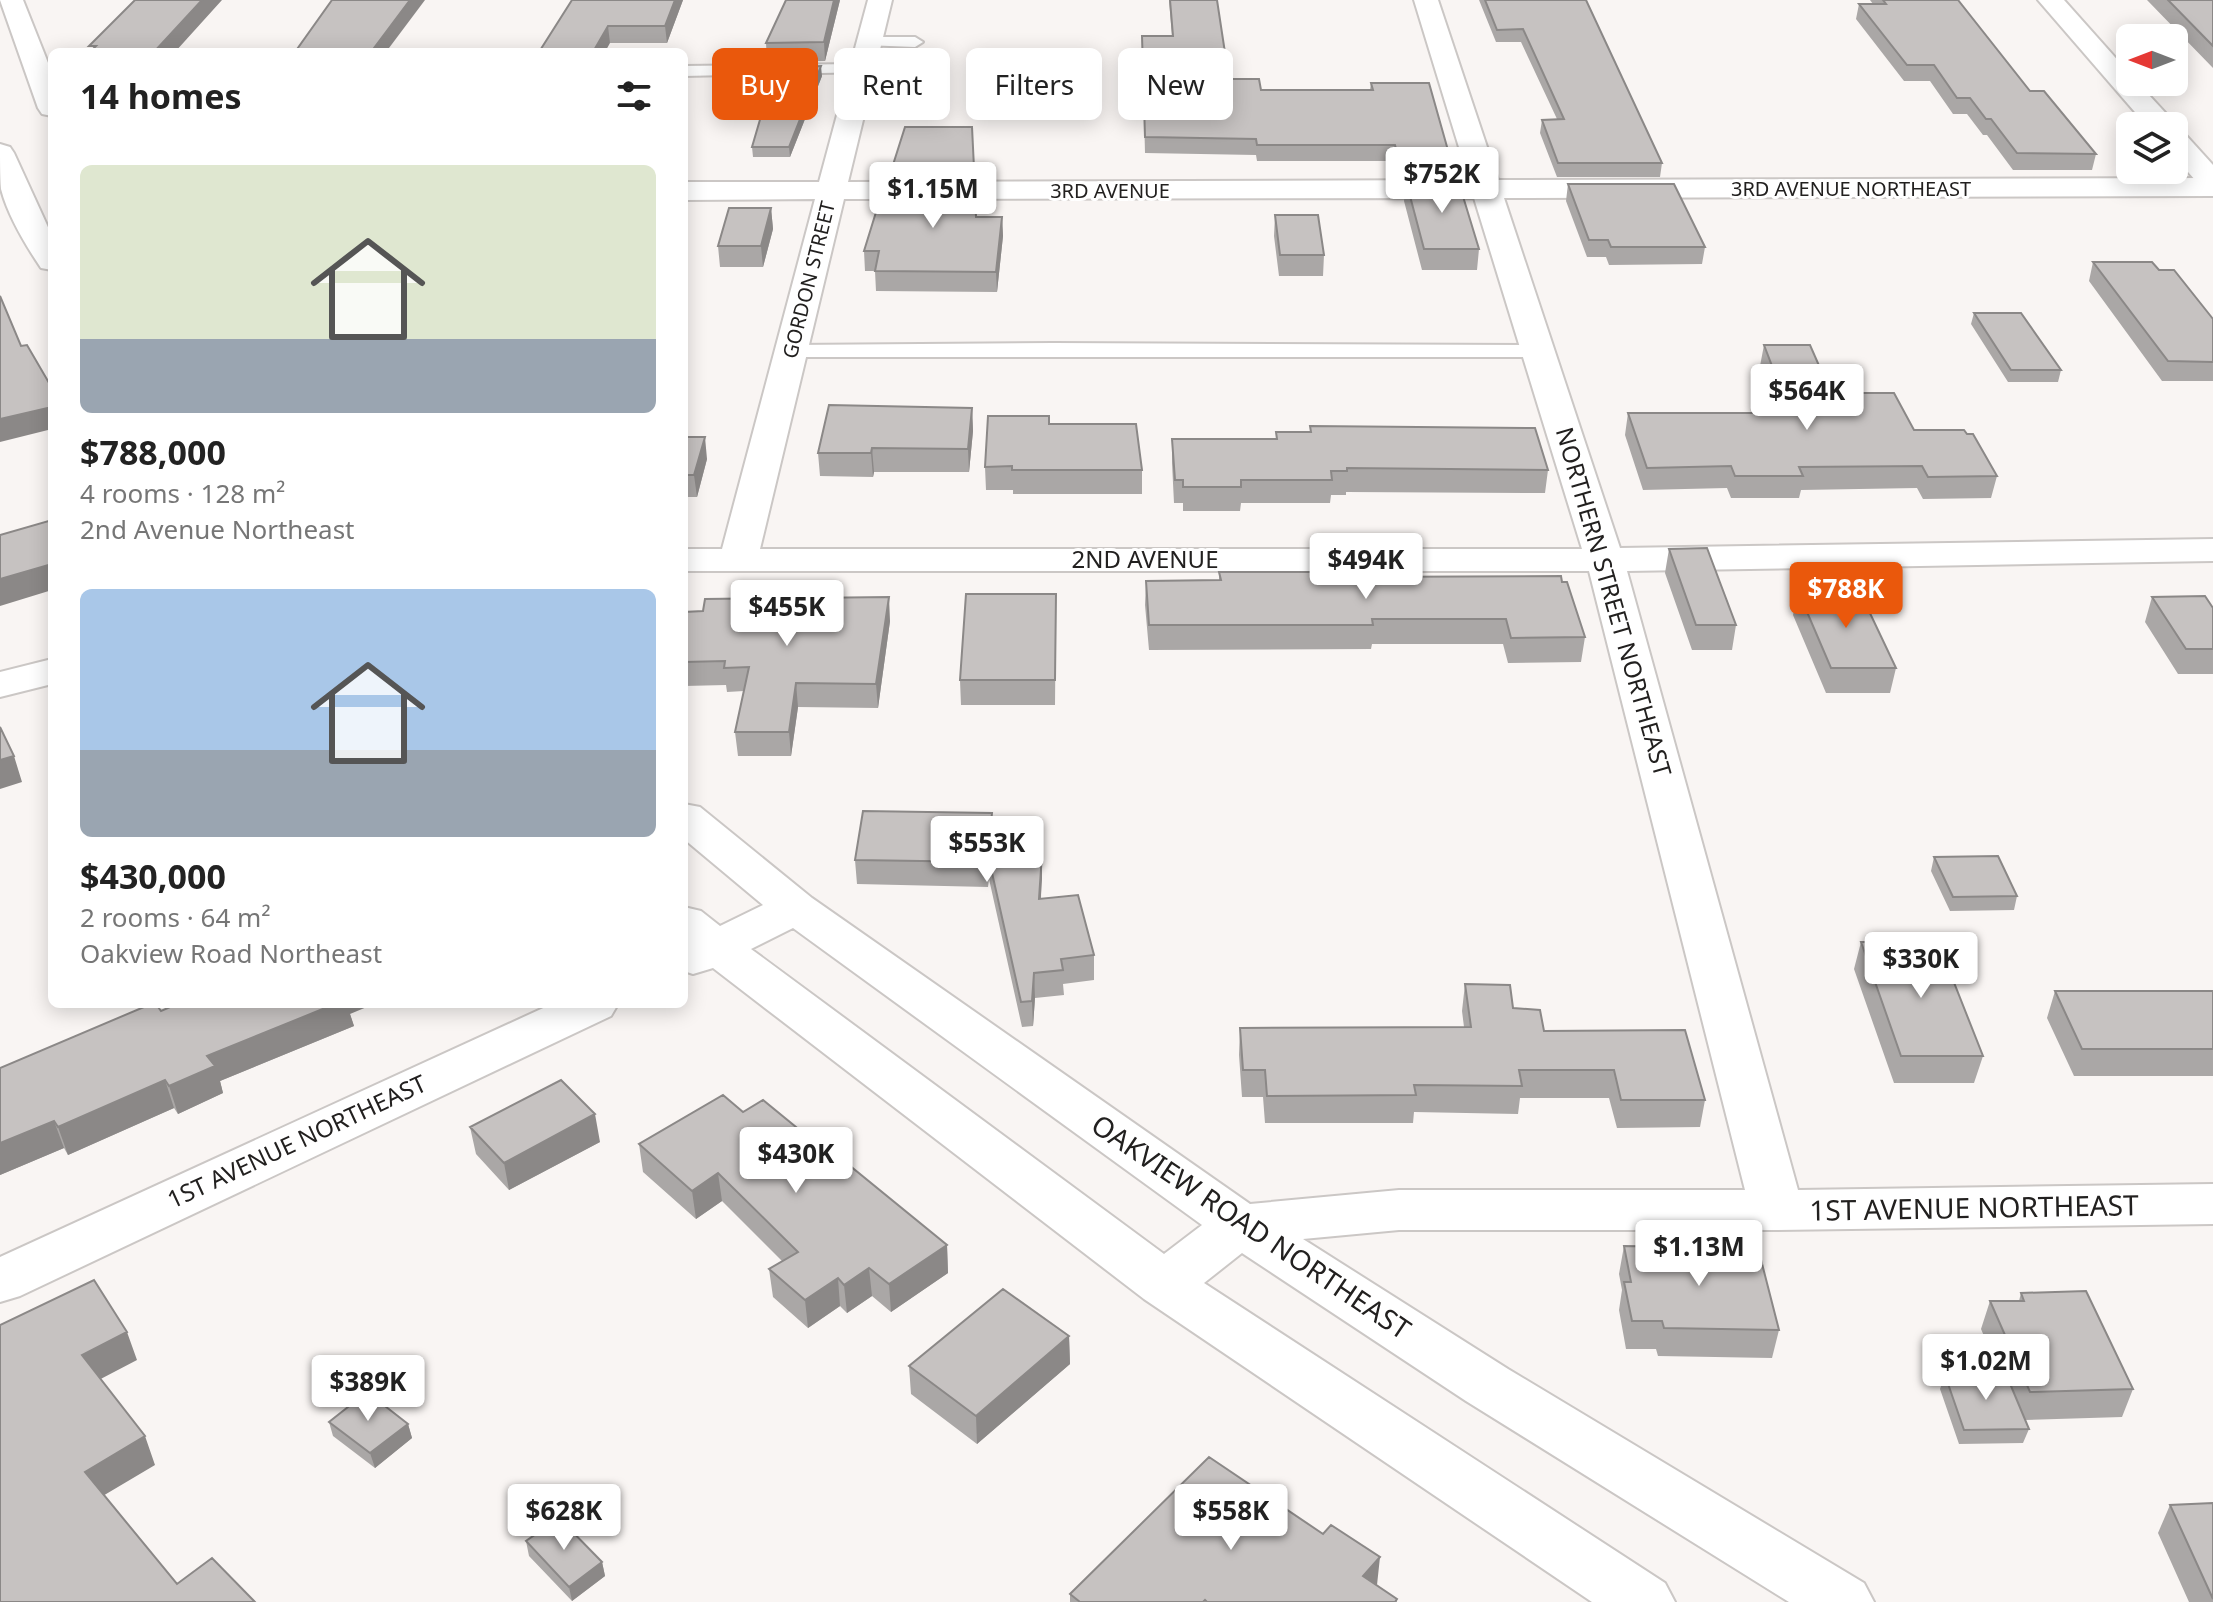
<!DOCTYPE html>
<html lang="en">
<head>
<meta charset="utf-8">
<style>
	body { margin:0; font-family:"Noto Sans",sans-serif; background:#f2f2f2; color:#222; height:100vh; display:flex; flex-direction:column; font-size:30px; white-space:nowrap }
	* { box-sizing:border-box; margin:0 }
	p { font-size:26px; color:#767676 }
	.icon { flex:none; width:44px; height:44px; fill:none; stroke:currentColor; stroke-width:2; stroke-linecap:round; stroke-linejoin:round }
	.map { position:relative; flex:1; overflow:hidden }
	.side { position:absolute; left:48px; top:48px; width:640px; height:960px; display:flex; flex-direction:column; background:#fff; border-radius:12px; box-shadow:0 4px 20px #0003 }
	.side>* { flex:none }
	.top-card { position:absolute; left:712px; top:48px; width:760px; height:72px; display:flex; gap:16px }
	.needle { width:52px; rotate:270deg }
	.controls { position:absolute; left:2116px; top:24px; display:grid; gap:16px }
	.controls a { display:grid; place-items:center; width:72px; height:72px; border-radius:12px; background:#fff; box-shadow:0 4px 20px #0003; font-size:40px }
	.price { position:absolute; translate:-50% -68px; padding:0 18px; border-radius:8px; background:#fff; color:#222; font-size:26px; line-height:52px; filter:drop-shadow(0 2px 4px #0008) }
	.price::after { content:''; position:absolute; left:50%; top:48px; width:24px; height:18px; margin-left:-12px; background:inherit; clip-path:polygon(0 0,100% 0,50% 100%) }
	.price.current { background:#ea580c; color:#fff }
	ul { padding:0; list-style:none }
	li { display:grid; align-content:center; gap:16px; height:424px; padding:0 32px }
	li span { display:grid; place-items:center; height:248px; border-radius:12px; color:#555 }
	li>.icon { margin-inline-start:auto }
	span .icon { width:144px; height:144px; fill:#fffc; stroke-width:1 }
	li b { font-size:34px }
	h2 { display:flex; justify-content:space-between; align-items:center; height:96px; padding:0 32px; font-size:34px }
	.pill { padding:0 28px; border-radius:12px; background:#fff; box-shadow:0 4px 20px #0003; font-size:28px; line-height:72px }
	.pill.current { background:#ea580c; color:#fff }
	.map>svg:first-child { display:block }
	.lines { fill:none; stroke-linecap:round; stroke-linejoin:round }
	.service-casing { stroke:#cbc7c5; stroke-width:4 }
	.minor-casing { stroke:#cbc7c5; stroke-width:4 }
	.tertiary-casing { stroke:#cbc7c5; stroke-width:4 }
	.service { fill:#fff; fill-rule:evenodd }
	.minor { fill:#fff; fill-rule:evenodd }
	.tertiary { fill:#fff; fill-rule:evenodd }
	.wall { fill:#aaa7a6 }
	.shaded-wall { fill:#8b8887 }
	.building { fill:#c6c2c1; stroke:#8b8887; stroke-width:2 }
	.labels { text-anchor:middle; stroke-width:6; stroke-linejoin:round; paint-order:stroke }
	.far-street-label { font-size:20px; fill:#22201f; stroke:#fff }
	.street-label { font-size:24px; fill:#22201f; stroke:#fff }
	.near-street-label { font-size:28px; fill:#22201f; stroke:#fff }
</style>
</head>
<body>
<div class="map">
<svg width="2213" height="1602" viewBox="0 0 2213 1602">
	<rect width="100%" height="100%" fill="#f9f5f3"/>
	<g class="lines">
		<g class="service-casing">
			<path id="service" d="M869 37H915L923 42 915 47 864 45V39Z
				M862 64 870 69 868 72 684 76V66Z
				M1053 343 1540 345 1550 351 1540 357H791L781 351 791 345Z"/>
		</g>
		<g class="minor-casing">
			<path id="minor" d="M0 0H23L52 73V116L42 114 38 108Z
				M868 0H892L848 182 1469 180 1414 0H1438L1498 180 2213 178V196L1504 198 1620 548 2213 539V561L1627 571 1798 1190 2213 1184V1224L1777 1230H1399L1303 1239 1508 1369 1864 1583 1874 1602H1789L1466 1401 1242 1253 1204 1283 1665 1583 1675 1602H1592L1144 1299 713 968 693 974 684 971V907L701 911 720 926 763 905 684 839V804L700 807 812 898 1250 1204 1399 1190H1745L1589 571H684V549H722L815 199 684 200V182H819ZM1474 198 1582 549H760L844 199ZM793 928 1202 1225 1164 1254 751 949Z
				M0 144 10 147 14 153 52 236V270L41 268C25 244 8 216 1 189 0 176 0 158 0 144Z
				M52 659V684L0 697V672Z
				M552 1004H618L611 1016 20 1296 0 1302V1257Z"/>
		</g>
		<g class="tertiary-casing">
			<path id="tertiary" d="M2038 0H2064L2130 74V82H2137L2172 120 2176 126 2174 129V126H2147Z
				M2174 131 2184 133 2213 165V192L2203 189 2174 156Z"/>
		</g>
		<use href="#service" class="service"/>
		<use href="#minor" class="minor"/>
		<use href="#tertiary" class="tertiary"/>
	</g>
	<path class="wall" d="M572 0H683L667 43H610Z
		M840 0 825 61 767 62 766 43Z
		M1169 0H1217L1229 79 1261 90H1370L1371 83 1451 161 1449 177H1398L1393 161H1257L1256 155 1145 153 1142 36H1172Z
		M1479 0H1586L1662 163 1660 177H1557L1540 133 1542 120 1557 119 1521 42H1496Z
		M1870 0H1958L2030 91 2096 154 2092 170H2013L1987 135H1983L1967 114H1953L1930 81H1904L1856 19 1859 4H1873Z
		M2147 0H2213V68Z
		M822 76 790 157H753L752 147 766 99H751L750 89Z
		M972 127 974 179H893L892 168Z
		M1406 181 1479 249 1477 270H1422L1404 201Z
		M1568 184 1705 247 1702 264 1609 265 1606 257H1587L1566 201Z
		M771 208 773 229 763 267H720L718 246Z
		M1275 215 1324 255 1323 276H1279L1274 236Z
		M976 217H1002L1003 236 997 292 876 291 875 271H865L864 251Z
		M2093 262 2159 270 2213 319V381H2162L2089 281Z
		M1974 313 2061 370 2058 382H2008L1971 324Z
		M1764 345 1831 393 1914 430 1997 476 1991 498 1923 499 1917 488 1801 490 1799 498H1731L1727 488 1643 490 1625 435 1628 413H1762L1764 400H1773L1760 366Z
		M972 408 973 431 969 472H874L873 477 820 476 818 453Z
		M1049 424 1142 470V494H1013V490H986L985 467Z
		M1310 426 1548 470 1545 493 1346 492V495H1331L1330 503H1241L1240 511H1183V503H1174L1172 463V439H1276V432H1310Z
		M684 437 707 459 697 497H684Z
		M1669 549 1736 625 1732 650H1692L1665 573Z
		M1219 572 1346 577 1585 637 1581 662 1508 663 1503 644H1372L1371 649 1149 650 1145 605 1146 581 1219 580Z
		M1798 591 1896 668 1890 693H1826L1793 615Z
		M1056 594 1055 705H961L960 680Z
		M2152 597 2213 608V674H2178L2145 622Z
		M684 612 890 621 878 708 798 707 791 756H738L735 732 744 691 727 692 726 685 684 686Z
		M992 813V838L991 853 1042 854 1041 899 1094 955V980L1063 984 1064 995 1035 998 1033 1026 1022 1027 989 879 988 887 857 884 855 860Z
		M1934 857 2017 896 2014 910 1950 911 1931 871Z
		M1861 942 1983 1056 1974 1083H1894L1854 969Z
		M1465 984 1513 1008 1544 1031 1705 1100 1700 1127 1617 1128 1609 1098H1520L1518 1114 1414 1112 1413 1123H1265L1263 1097H1242L1239 1055 1240 1028 1464 1027 1462 1011Z
		M2055 991H2213V1076H2074L2047 1018Z
		M161 1011 350 1014 354 1026 220 1081 223 1093 178 1114 174 1108 68 1155 64 1148 0 1175V1068Z
		M743 1112 840 1163 947 1245 948 1273 891 1312 872 1296 847 1313 840 1306 808 1328 773 1297 769 1269 782 1261 722 1201 696 1219 643 1172 639 1144Z
		M470 1127 600 1142 509 1190 476 1154Z
		M1624 1246 1779 1330 1772 1358 1658 1356 1656 1349H1626L1619 1310 1622 1290 1619 1274Z
		M2021 1293 2133 1389 2122 1417 2025 1420 2029 1429 2023 1443 1959 1444 1940 1389 1945 1375 2000 1374 1981 1329 1990 1301H2019Z
		M1069 1336 1070 1364 977 1444 911 1394 909 1366Z
		M329 1422 408 1424 412 1438 375 1468 333 1436Z
		M2213 1503V1602H2189L2158 1533 2170 1505Z
		M526 1541 602 1562 605 1576 572 1601 529 1556Z
		M1376 1585 1397 1599V1602H1070V1594Z"/>
	<path class="shaded-wall" d="M202 0H222L175 52H154Z
		M410 0H425L386 52H371Z
		M675 0H683L667 43 665 26Z
		M834 0H840L825 61 824 42Z
		M608 26 610 43 605 52H593Z
		M821 66 822 76 790 157 789 147Z
		M771 208 773 229 763 267 761 246Z
		M1002 217 1003 236 997 292 996 272Z
		M52 407V429L0 442V419Z
		M972 408 973 431 969 472 968 449Z
		M705 437 707 459 697 497 694 475Z
		M872 448 874 472 873 477 871 453Z
		M52 564V590L0 606V579Z
		M889 597 890 621 878 708 876 684Z
		M796 683 798 707 791 756 789 732Z
		M14 756 22 782 0 789V760Z
		M992 813V838L990 864 988 856Z
		M1042 854V879L1039 924V899Z
		M1034 973 1035 998 1033 1026 1032 1001Z
		M335 1004H374L350 1014 354 1026 220 1081 223 1093 178 1114 169 1086 207 1056Z
		M165 1080 174 1108 68 1155 58 1127Z
		M595 1114 600 1142 509 1190 504 1163Z
		M54 1121 64 1148 0 1175V1143Z
		M718 1173 722 1201 696 1219 692 1191Z
		M947 1245 948 1273 891 1312 889 1284Z
		M869 1268 872 1296 847 1313 844 1285Z
		M838 1278 840 1306 808 1328 805 1300Z
		M127 1332 137 1360 93 1383 82 1355Z
		M1069 1336 1070 1364 977 1444 976 1416Z
		M408 1424 412 1438 375 1468 370 1453Z
		M145 1436 155 1465 96 1500 85 1472Z
		M1380 1557 1377 1585 1363 1576Z
		M602 1562 605 1576 572 1601 569 1587Z"/>
	<path class="building" d="M135 0H202L154 52H90L96 46H89Z
		M332 0H410L371 52H295Z
		M572 0H675L665 26H608L593 52H539Z
		M786 0H834L824 42 766 43Z
		M1170 0H1217L1229 79H1259L1261 90H1373L1371 83H1429L1451 161H1399L1395 145H1257L1256 139 1145 137 1142 36H1173Z
		M1485 0H1586L1662 163H1558L1542 120 1564 119 1523 29 1497 30Z
		M1883 0H1958L2030 91H2044L2096 154 2017 153 1991 119H1986L1970 98H1957L1934 65H1907L1859 4H1886Z
		M2168 0H2213V46Z
		M821 66 789 147H752L769 89H750L760 68Z
		M905 127H972L974 168H892Z
		M1458 180 1479 249H1424L1406 181Z
		M885 183H975L976 217H1002L996 272 875 271 879 251H864Z
		M1568 184H1674L1705 247H1611L1608 240H1589Z
		M729 208H771L761 246H718Z
		M1275 215H1318L1324 255H1280Z
		M2093 262H2152L2159 270H2174L2213 319V362L2168 361Z
		M0 296 21 346 27 345 52 388V407L0 419Z
		M1974 313H2021L2061 370H2011Z
		M1764 345H1810L1831 393H1894L1914 430H1964L1967 434H1973L1997 476 1928 477 1922 466 1799 467 1803 476H1735L1731 466 1647 468 1628 413H1770L1764 400H1785Z
		M829 405 972 408 968 449 872 448 871 453H818Z
		M988 416H1049V424H1136L1142 470H1012V466L985 467Z
		M1310 426 1535 428 1548 470 1347 468V471H1331L1332 480H1241V487H1183V480H1175L1172 439H1277L1276 432H1311Z
		M684 437H705L694 475H684Z
		M52 520V564L0 579V535Z
		M1707 548 1736 625H1696L1669 549Z
		M1219 572H1346V577L1561 576 1562 582H1567L1585 637 1511 638 1506 619H1372L1373 625H1149L1146 581 1221 580Z
		M1859 590 1896 668H1831L1798 591Z
		M966 594H1056L1055 680H960Z
		M2205 596 2213 608V649H2186L2152 597Z
		M889 597 876 684 796 683 789 732H735L749 667 724 668 725 661 684 662V612L703 611 705 599Z
		M0 727 14 756 0 760Z
		M863 811 992 813 988 853 1042 854 1039 899 1078 895 1094 955 1061 959 1063 970 1034 973 1032 1001 1021 1002 988 855 987 862 855 860Z
		M1998 856 2017 896 1953 897 1934 857Z
		M1861 942H1938L1983 1056H1901Z
		M1465 984 1510 985 1513 1008 1540 1010 1544 1031 1685 1030 1705 1100H1621L1614 1070H1519L1522 1086 1414 1085 1416 1095 1267 1096 1265 1070H1243L1240 1028 1471 1027Z
		M2055 991H2213V1049H2082Z
		M151 1004H156L161 1011 177 1004H335L207 1056 215 1066 169 1086 165 1080 58 1127 54 1121 0 1143V1068Z
		M561 1080 595 1114 504 1163 470 1127Z
		M723 1095 743 1112 763 1100 840 1163 844 1161 947 1245 889 1284 869 1268 844 1285 838 1278 805 1300 769 1269 798 1252 718 1173 692 1191 639 1144Z
		M1624 1246 1758 1248 1779 1330 1664 1328 1662 1321H1632L1624 1282H1631Z
		M94 1280 127 1332 82 1355 145 1436 85 1472 177 1584 212 1558 255 1602H0V1325Z
		M1003 1289 1069 1336 976 1416 909 1366Z
		M2086 1291 2133 1389 2030 1392 1990 1301H2024L2021 1293Z
		M2006 1374 2029 1429 1964 1430 1945 1375Z
		M367 1392 408 1424 370 1453 329 1422Z
		M1209 1457 1323 1534 1331 1525 1380 1557 1363 1576 1397 1599 1395 1602H1207L1205 1600 1203 1602H1080L1070 1594Z
		M2213 1503V1599L2170 1505Z
		M559 1518 602 1562 569 1587 526 1541Z"/>
	<g class="labels">
		<g class="far-street-label">
			<text x="1851" y="196">3RD AVENUE NORTHEAST</text>
			<text x="1110" y="198">3RD AVENUE</text>
			<text transform="translate(809 280) rotate(-76)" y="7">GORDON STREET</text>
		</g>
		<g class="street-label">
			<text x="1145" y="568">2ND AVENUE</text>
			<text transform="translate(1613 602) rotate(74)" y="8">NORTHERN STREET NORTHEAST</text>
			<text transform="translate(297 1142) rotate(-25)" y="8">1ST AVENUE NORTHEAST</text>
		</g>
		<g class="near-street-label">
			<text transform="translate(1974 1208) rotate(-1)" y="10">1ST AVENUE NORTHEAST</text>
			<text transform="translate(1251 1227) rotate(34)" y="10">OAKVIEW ROAD NORTHEAST</text>
		</g>
	</g>
</svg>
<div class="controls">
<a><svg class="needle" viewBox="-14 -14 28 28"><path d="M0-13l5 13h-10z" fill="#e53935"/><path d="M0 13l5-13h-10z" fill="#767676"/></svg></a>
<a><svg class="icon" aria-label="layers" viewBox="0 0 24 24"><path d="M12 4l9 5-9 5-9-5zM3 14l9 5 9-5"/></svg></a>
</div>
<b class="price" style="left:1442px;top:215px">$752K</b>
<b class="price" style="left:933px;top:230px">$1.15M</b>
<b class="price" style="left:1807px;top:432px">$564K</b>
<b class="price" style="left:1366px;top:601px">$494K</b>
<b class="price current" style="left:1846px;top:630px">$788K</b>
<b class="price" style="left:787px;top:648px">$455K</b>
<b class="price" style="left:987px;top:884px">$553K</b>
<b class="price" style="left:1921px;top:1000px">$330K</b>
<b class="price" style="left:796px;top:1195px">$430K</b>
<b class="price" style="left:1699px;top:1288px">$1.13M</b>
<b class="price" style="left:1986px;top:1402px">$1.02M</b>
<b class="price" style="left:368px;top:1423px">$389K</b>
<b class="price" style="left:564px;top:1552px">$628K</b>
<b class="price" style="left:1231px;top:1552px">$558K</b>
<div class="top-card">
<a class="pill current">Buy</a>
<a class="pill">Rent</a>
<a class="pill">Filters</a>
<a class="pill">New</a>
</div>
<section class="side">
<h2>14 homes<svg class="icon" aria-label="filters" viewBox="0 0 24 24"><path d="M4 7h16M4 17h16"/><circle cx="9" cy="7" r="2"/><circle cx="15" cy="17" r="2"/></svg></h2>
<ul>
<li><span style="background:linear-gradient(#dfe7d0 70%,#9aa5b1 0)"><svg class="icon" aria-label="home" viewBox="0 0 24 24"><path d="M3 11l9-7 9 7M6 9v11h12V9"/></svg></span><div><b>$788,000</b><p>4 rooms · 128 m²</p><p>2nd Avenue Northeast</p></div></li>
<li><span style="background:linear-gradient(#a9c7e8 65%,#9aa5b1 0)"><svg class="icon" aria-label="home" viewBox="0 0 24 24"><path d="M3 11l9-7 9 7M6 9v11h12V9"/></svg></span><div><b>$430,000</b><p>2 rooms · 64 m²</p><p>Oakview Road Northeast</p></div></li>
</ul>
</section>
</div>
</body>
</html>
